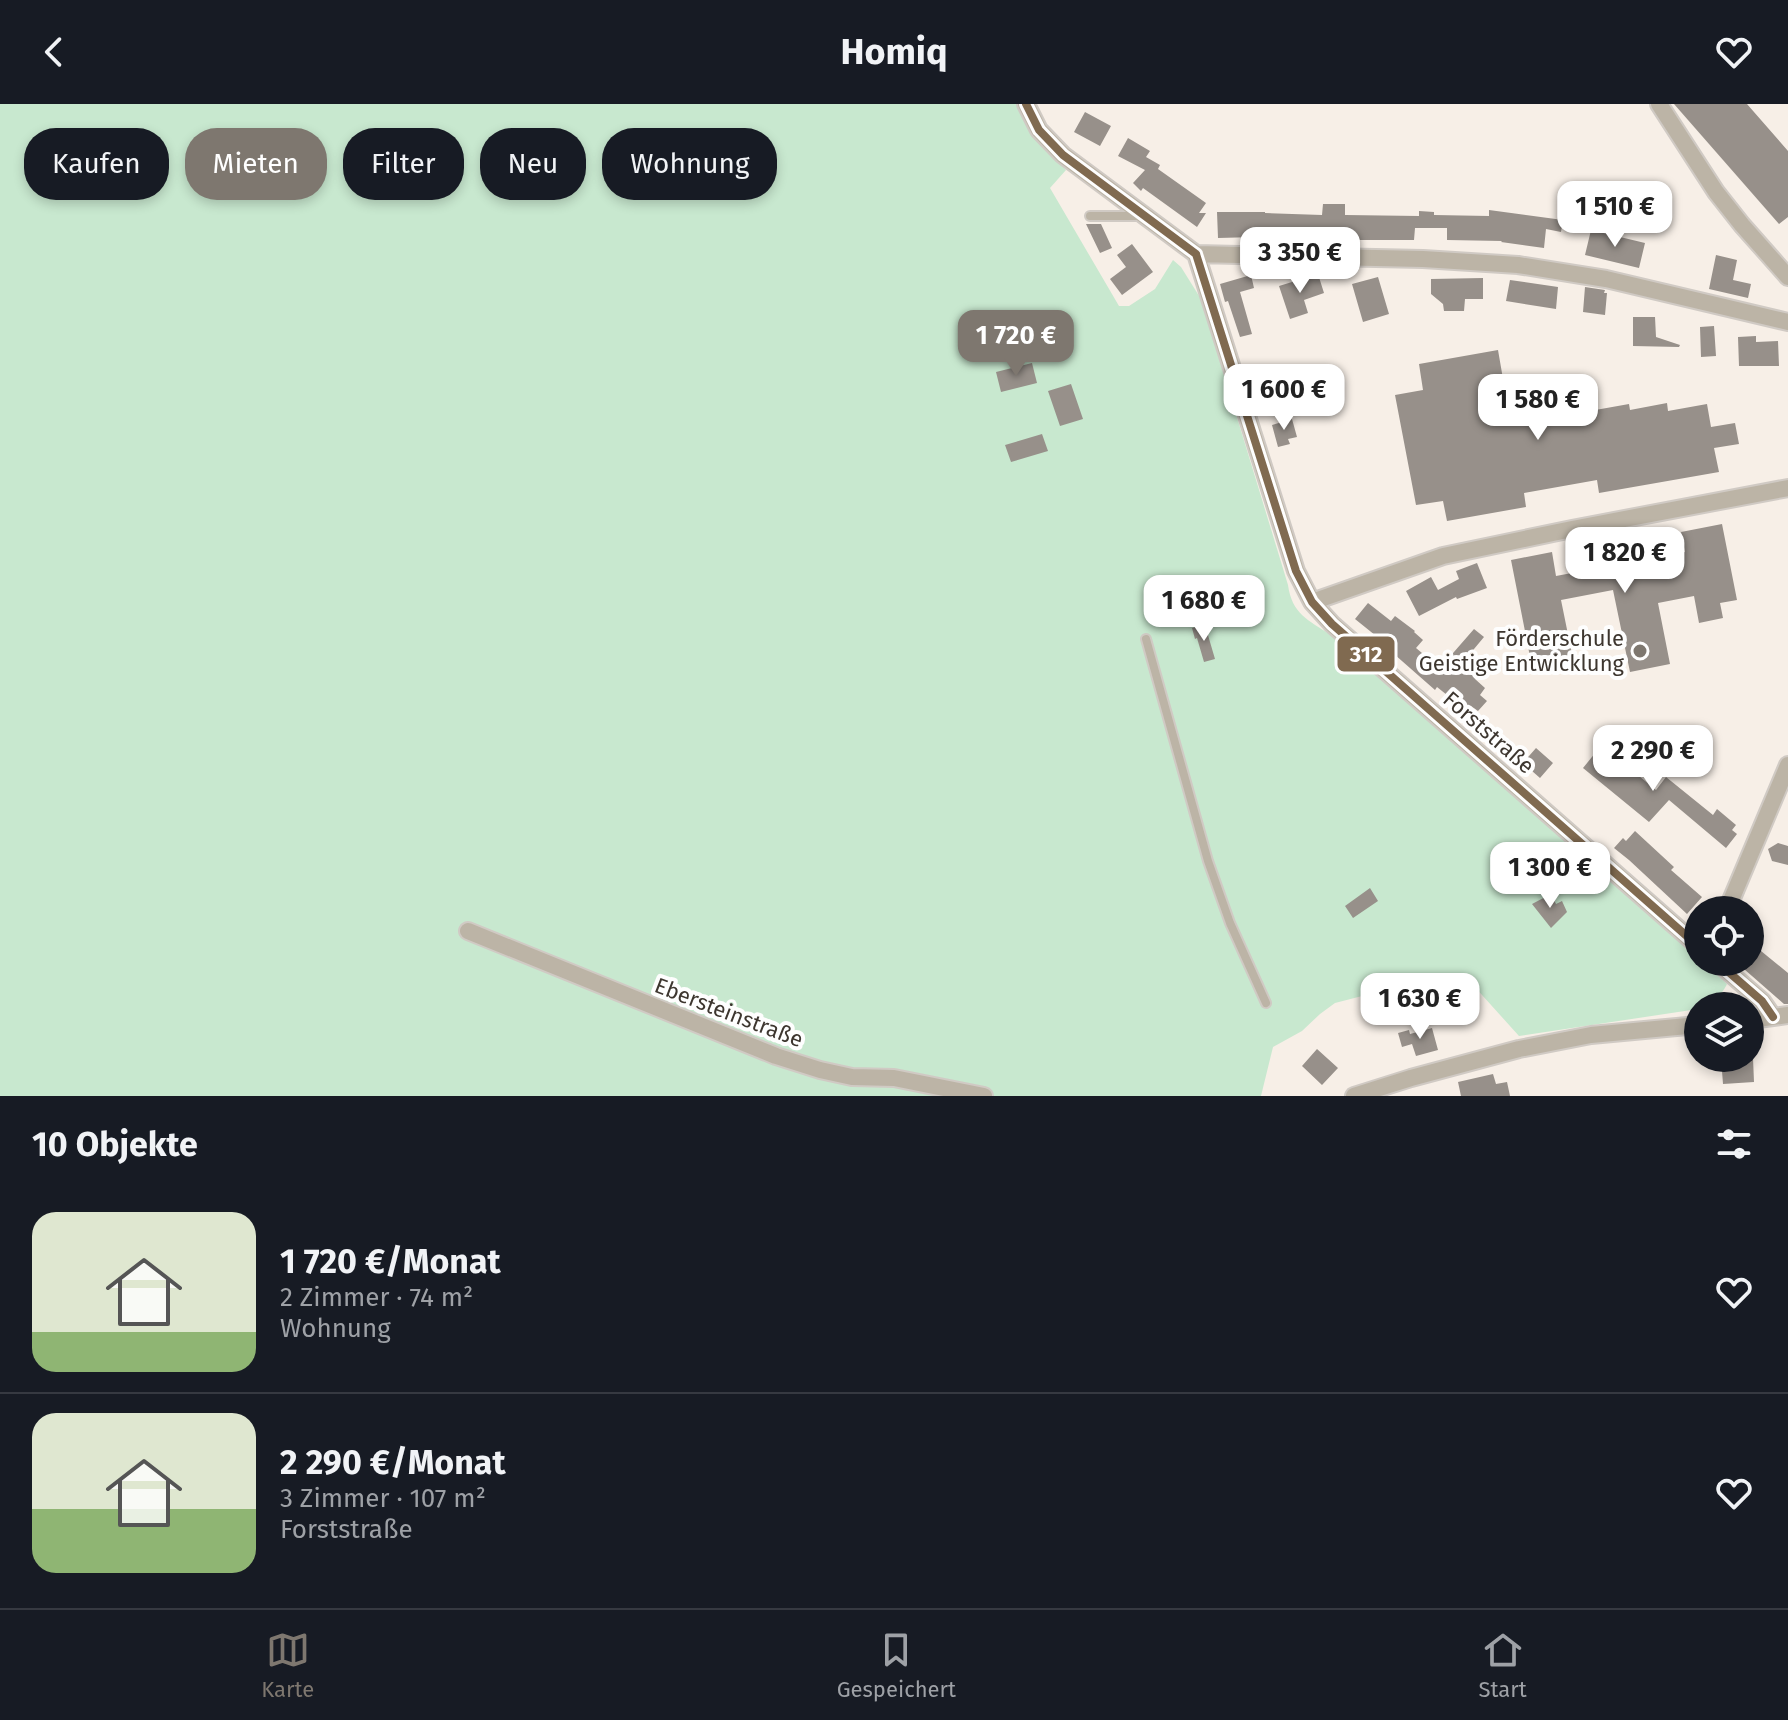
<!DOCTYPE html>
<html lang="de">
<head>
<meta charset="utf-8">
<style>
	body { margin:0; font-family:"Fira Sans",sans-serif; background:#20242c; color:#f1f3f6; height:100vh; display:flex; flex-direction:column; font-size:30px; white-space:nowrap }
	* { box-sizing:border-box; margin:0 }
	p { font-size:26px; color:#9ea1a6 }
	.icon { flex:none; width:44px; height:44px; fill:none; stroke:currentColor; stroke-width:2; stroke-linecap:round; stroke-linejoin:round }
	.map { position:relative; height:992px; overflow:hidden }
	.sheet { display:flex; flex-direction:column; background:#171b24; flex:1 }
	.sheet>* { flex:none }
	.banner { position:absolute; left:24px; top:24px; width:800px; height:72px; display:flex; gap:16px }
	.tools { position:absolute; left:1684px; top:792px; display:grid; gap:16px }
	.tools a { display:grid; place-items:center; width:80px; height:80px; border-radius:50%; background:#171b24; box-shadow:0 4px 12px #0003; font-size:40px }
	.price { position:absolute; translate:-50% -68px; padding:0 18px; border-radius:16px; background:#fff; color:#222; font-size:26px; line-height:52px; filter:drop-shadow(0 2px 4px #0008) }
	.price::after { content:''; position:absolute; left:50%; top:48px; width:24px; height:18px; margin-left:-12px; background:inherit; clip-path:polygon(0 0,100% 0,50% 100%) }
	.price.selected { background:#7e776f; color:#fff }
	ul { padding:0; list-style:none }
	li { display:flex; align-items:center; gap:24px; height:200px; padding:0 32px }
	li+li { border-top:2px solid #363941 }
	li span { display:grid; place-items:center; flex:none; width:224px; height:160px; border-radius:24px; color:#555 }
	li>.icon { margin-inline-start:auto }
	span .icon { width:96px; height:96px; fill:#fffc; stroke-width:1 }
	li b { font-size:34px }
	h2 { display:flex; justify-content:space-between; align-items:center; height:96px; padding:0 32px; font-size:34px }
	.chip { padding:0 28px; border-radius:32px; background:#171b24; box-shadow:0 4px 12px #0003; font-size:28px; line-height:72px }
	.chip.selected { background:#7e776f; color:#fff }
	header { display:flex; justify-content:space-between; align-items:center; height:104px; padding:0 32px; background:#171b24; font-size:36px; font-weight:700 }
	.menu { display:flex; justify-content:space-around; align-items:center; height:112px; border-top:2px solid #363941; background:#171b24; font-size:22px; color:#9ea1a6 }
	.menu a { display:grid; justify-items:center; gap:4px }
	.menu .selected { color:#7e776f }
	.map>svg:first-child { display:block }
	.green { fill:#c8e8cf }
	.building { fill:#97908a }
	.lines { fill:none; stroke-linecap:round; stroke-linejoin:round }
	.lane-casing { stroke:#d0cac4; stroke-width:12 }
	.street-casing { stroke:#d0cac4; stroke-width:20 }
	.lane { stroke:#bcb4a6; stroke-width:8 }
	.street { stroke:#bcb4a6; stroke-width:16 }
	.bus-1-casing { stroke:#fefefe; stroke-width:14 }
	.bus-1 { stroke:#806a50; stroke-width:8 }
	.poi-dot { fill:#7e776f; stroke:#fefefe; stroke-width:3 }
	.labels { text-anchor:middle; stroke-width:8; stroke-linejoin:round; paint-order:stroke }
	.poi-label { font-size:22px; fill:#3d362f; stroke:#fefefe; text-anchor:end }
	.street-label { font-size:22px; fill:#3d362f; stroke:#fefefe }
	.line-badge { stroke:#fefefe; stroke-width:3 }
	.badge-label { font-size:22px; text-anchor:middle; font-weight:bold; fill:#fff }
</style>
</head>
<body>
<header><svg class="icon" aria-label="back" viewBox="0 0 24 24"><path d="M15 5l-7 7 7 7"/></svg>Homiq<svg class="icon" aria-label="heart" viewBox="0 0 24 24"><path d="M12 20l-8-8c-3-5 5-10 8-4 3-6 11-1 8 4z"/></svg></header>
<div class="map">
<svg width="1788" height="992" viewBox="0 0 1788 992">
	<rect width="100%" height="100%" fill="#f7efe7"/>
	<path class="green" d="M0 0H1016L1031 28 1066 66 1050 84 1119 202H1129L1155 185 1173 156 1181 163 1201 195 1288 481C1292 510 1308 516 1331 531L1698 854V858H1703L1727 880C1722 891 1711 902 1698 902V905L1519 932 1473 881 1428 878 1400 889 1366 891 1335 899 1320 910 1302 927 1273 943 1261 992H0Z"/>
	<path class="building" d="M1674 0H1747L1788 47V113L1779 120Z
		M1085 8 1111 22 1100 42 1074 28Z
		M1128 34 1150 47 1146 53 1160 61 1158 65 1206 99 1199 109H1206L1197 123 1143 84 1141 87 1133 79 1145 66 1118 52Z
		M1323 100H1345V111L1419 112V107L1434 108V111L1489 112V106L1563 116 1561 128 1546 125 1544 144 1501 138 1502 137 1447 136V124H1415L1414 136H1318L1279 134 1280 131 1256 130V133L1218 134 1217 108H1265V109L1322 111Z
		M1565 107 1593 112 1590 127 1562 121Z
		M1086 120H1101L1112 144 1100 149Z
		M1591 126 1645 139 1639 164 1585 151Z
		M1132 140 1153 168 1122 191 1110 175 1126 163 1117 151Z
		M1716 151 1737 156 1733 176 1751 180 1748 194 1709 185Z
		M1318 170 1324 189 1304 196 1308 209 1290 215 1279 182Z
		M1251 171 1254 184 1240 188 1252 230 1240 233 1228 197 1225 198 1220 180Z
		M1378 173 1389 210 1363 218 1352 180Z
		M1483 174V195H1465L1464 207H1444L1443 200 1431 190V175Z
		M1510 176 1558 183 1556 205 1506 197Z
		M1585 183 1605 186 1604 189H1607L1605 211 1583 208Z
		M1633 213H1655L1656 233 1680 241 1679 243 1633 242Z
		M1714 222 1716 252 1701 253 1700 223Z
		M1756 232V238L1778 237 1779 262H1739L1738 233Z
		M1498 246 1511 321 1629 300 1630 306 1667 299 1668 307 1707 300 1711 323 1735 319 1739 340 1714 344 1719 368 1599 389 1597 376 1524 389 1526 403 1447 417 1443 397 1416 401 1395 291 1423 286 1419 260Z
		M1032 259 1037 279 1001 288 996 268Z
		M1071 280 1083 315 1060 322 1048 287Z
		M1292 315 1297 333 1288 335 1290 340 1278 343 1272 321Z
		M1042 330 1048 347 1011 358 1005 341Z
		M1722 420 1737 496 1720 499 1723 514 1699 519 1694 492 1658 499 1670 560 1630 568 1613 486 1561 496 1574 560 1533 568 1511 456 1552 448 1556 472 1609 462 1604 439 1645 431 1650 455 1685 448 1681 428Z
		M1477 459 1487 484 1457 495 1456 493 1419 512 1406 487 1431 473 1438 486 1459 475 1456 467Z
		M1368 499 1391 517 1395 512 1415 527 1414 528 1423 536 1416 544 1440 564 1474 525 1484 533 1469 551 1484 564 1475 575 1485 584 1480 591 1487 597 1478 607 1471 602 1467 607 1437 583 1435 586 1394 550 1396 548 1355 515Z
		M1205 521 1215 555 1204 558 1197 534 1195 535 1192 524Z
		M1609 632 1624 644 1616 653 1656 686 1666 673 1713 711 1717 705 1736 721 1732 726 1737 730 1726 744 1669 696 1649 718 1583 664Z
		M1536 644 1553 659 1540 674 1523 659Z
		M1635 727 1674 763 1671 766 1702 793 1687 810 1629 756 1614 744 1623 734 1626 737Z
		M1778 739 1788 742V761L1772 757 1768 745Z
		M1370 784 1378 797 1353 814 1345 802Z
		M1551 790 1556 800 1562 797 1567 808 1551 824 1532 800Z
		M1750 838 1788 869V900H1784L1736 858H1750Z
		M1432 924 1438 946 1416 952 1412 940 1402 943 1398 929 1409 926 1410 930Z
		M1317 945 1338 964 1322 981 1302 962Z
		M1721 954H1753L1754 978 1723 980Z
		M1493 970 1496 980 1507 978 1510 992H1461L1458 978Z"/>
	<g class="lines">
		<g class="lane-casing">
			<path id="lane" d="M1090 112H1142
				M1146 535 1208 757 1230 819 1266 899"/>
		</g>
		<g class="street-casing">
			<path id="street" d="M1026 0 1039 26 1063 51 1196 150 1423 155 1518 161 1606 175 1788 218
				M1659 0 1716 88 1742 121 1788 173
				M1196 150 1296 467 1312 498 1332 520 1698 842
				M1312 498 1443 452 1572 425 1788 384
				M1727 806 1788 661
				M468 827 776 952 820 966 852 973 894 974 984 992
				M1717 858 1762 897 1773 913
				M1750 916 1788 911
				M1354 992 1411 974 1519 945 1591 931 1698 921"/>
		</g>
		<use href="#lane" class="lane"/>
		<use href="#street" class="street"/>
		<g class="bus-1-casing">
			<path id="bus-1" d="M1026 0 1039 26 1063 51 1196 150
				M1196 150 1296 467 1312 498 1332 520 1698 842
				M1717 858 1762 897 1773 913"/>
		</g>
		<use href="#bus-1" class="bus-1"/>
	</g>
	<circle class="poi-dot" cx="1640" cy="547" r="8"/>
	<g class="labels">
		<g class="poi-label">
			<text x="1624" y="542">Förderschule<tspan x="1624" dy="25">Geistige Entwicklung</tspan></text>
		</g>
		<g class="street-label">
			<text transform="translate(1489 628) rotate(41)" y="8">Forststraße</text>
			<text transform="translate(729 908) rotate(21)" y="8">Ebersteinstraße</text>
		</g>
	</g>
	<rect class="line-badge" x="1336" y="531" width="60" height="38" rx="8" fill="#806a50"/>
	<g class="badge-label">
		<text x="1366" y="558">312</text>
	</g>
</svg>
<div class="tools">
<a><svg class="icon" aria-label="locate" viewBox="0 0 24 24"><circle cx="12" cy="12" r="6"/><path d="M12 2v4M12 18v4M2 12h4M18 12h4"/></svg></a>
<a><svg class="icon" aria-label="layers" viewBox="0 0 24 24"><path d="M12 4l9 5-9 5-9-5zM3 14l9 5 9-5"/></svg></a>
</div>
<b class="price" style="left:1615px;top:145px">1 510 €</b>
<b class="price" style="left:1300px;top:191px">3 350 €</b>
<b class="price selected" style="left:1016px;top:274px">1 720 €</b>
<b class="price" style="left:1284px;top:328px">1 600 €</b>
<b class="price" style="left:1538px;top:338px">1 580 €</b>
<b class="price" style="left:1625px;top:491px">1 820 €</b>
<b class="price" style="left:1204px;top:539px">1 680 €</b>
<b class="price" style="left:1653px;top:689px">2 290 €</b>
<b class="price" style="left:1550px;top:806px">1 300 €</b>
<b class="price" style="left:1420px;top:937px">1 630 €</b>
<div class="banner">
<a class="chip">Kaufen</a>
<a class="chip selected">Mieten</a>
<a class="chip">Filter</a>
<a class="chip">Neu</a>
<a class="chip">Wohnung</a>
</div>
</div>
<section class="sheet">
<h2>10 Objekte<svg class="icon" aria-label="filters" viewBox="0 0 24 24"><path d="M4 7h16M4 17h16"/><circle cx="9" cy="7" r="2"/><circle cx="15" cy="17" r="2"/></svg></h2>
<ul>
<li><span style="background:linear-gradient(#dfe7d0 75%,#8fb573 0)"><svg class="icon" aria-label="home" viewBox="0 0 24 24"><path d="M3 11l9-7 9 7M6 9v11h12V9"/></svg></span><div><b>1 720 €/Monat</b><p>2 Zimmer · 74 m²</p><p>Wohnung</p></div><svg class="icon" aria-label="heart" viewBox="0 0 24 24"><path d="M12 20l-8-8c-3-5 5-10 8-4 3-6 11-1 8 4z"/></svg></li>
<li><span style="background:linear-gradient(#dfe7d0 60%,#8fb573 0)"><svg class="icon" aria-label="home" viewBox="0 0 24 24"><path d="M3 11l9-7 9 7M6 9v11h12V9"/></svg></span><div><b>2 290 €/Monat</b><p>3 Zimmer · 107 m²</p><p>Forststraße</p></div><svg class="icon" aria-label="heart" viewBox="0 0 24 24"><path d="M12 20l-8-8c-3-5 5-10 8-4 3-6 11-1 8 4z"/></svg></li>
</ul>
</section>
<nav class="menu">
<a class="selected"><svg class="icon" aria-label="map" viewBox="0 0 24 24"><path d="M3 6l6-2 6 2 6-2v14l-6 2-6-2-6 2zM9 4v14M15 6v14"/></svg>Karte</a>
<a><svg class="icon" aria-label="saved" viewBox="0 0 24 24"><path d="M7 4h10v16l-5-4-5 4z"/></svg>Gespeichert</a>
<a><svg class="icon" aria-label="home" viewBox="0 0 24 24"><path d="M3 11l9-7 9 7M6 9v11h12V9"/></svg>Start</a>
</nav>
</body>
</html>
